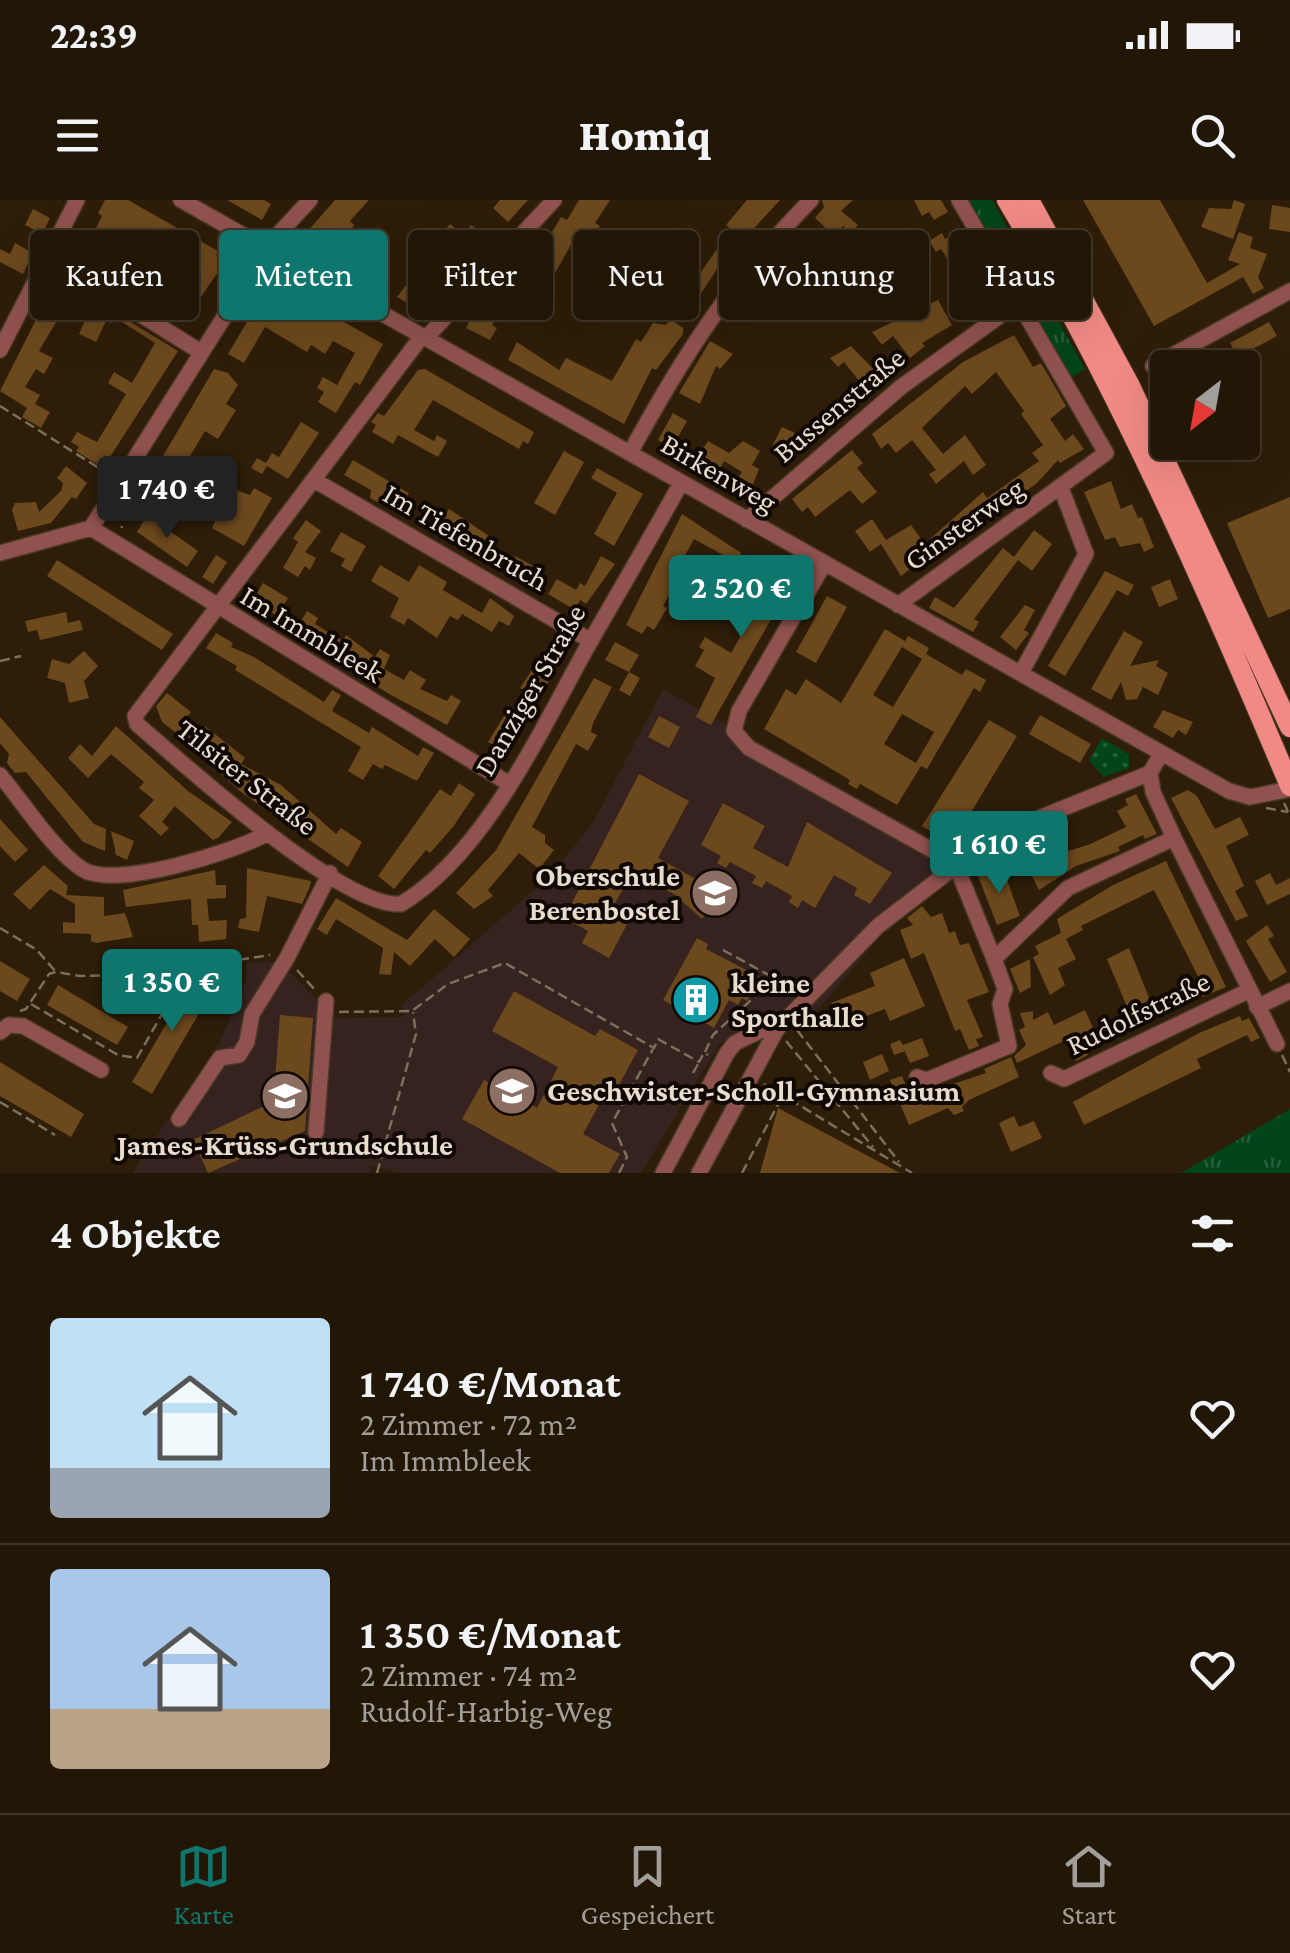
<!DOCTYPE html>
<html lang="de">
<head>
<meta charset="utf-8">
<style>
	body { margin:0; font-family:"Crimson Pro",serif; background:#2a1f10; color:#f1f3f6; height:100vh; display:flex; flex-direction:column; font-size:38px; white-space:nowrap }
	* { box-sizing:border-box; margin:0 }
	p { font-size:32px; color:#a29f9b }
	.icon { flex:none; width:55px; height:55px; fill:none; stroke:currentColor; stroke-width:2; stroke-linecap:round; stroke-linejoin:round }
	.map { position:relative; height:973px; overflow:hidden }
	.drawer { display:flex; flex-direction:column; background:#221606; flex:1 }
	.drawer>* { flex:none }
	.top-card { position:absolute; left:30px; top:30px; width:1230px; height:90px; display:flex; gap:20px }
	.needle { width:65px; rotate:211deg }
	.fabs { position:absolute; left:1150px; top:150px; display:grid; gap:20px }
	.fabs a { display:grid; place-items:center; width:110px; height:110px; border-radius:10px; background:#221606; box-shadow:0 10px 40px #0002,0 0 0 2px #3f3528; font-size:50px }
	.price { position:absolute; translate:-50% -85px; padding:0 22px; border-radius:10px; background:#0f766e; color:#fff; font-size:32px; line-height:65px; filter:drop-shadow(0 2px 5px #0008) }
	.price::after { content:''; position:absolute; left:50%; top:60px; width:30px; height:22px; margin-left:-15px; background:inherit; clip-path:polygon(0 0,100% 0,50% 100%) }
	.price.on { background:#222; color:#fff }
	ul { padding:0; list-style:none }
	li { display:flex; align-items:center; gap:30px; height:250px; padding:0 50px }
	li+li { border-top:2px solid #3f3528 }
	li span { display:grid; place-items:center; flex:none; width:280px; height:200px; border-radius:10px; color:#555 }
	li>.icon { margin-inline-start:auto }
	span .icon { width:120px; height:120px; fill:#fffc; stroke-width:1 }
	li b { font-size:42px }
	h2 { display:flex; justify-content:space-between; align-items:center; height:120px; padding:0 50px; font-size:42px }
	.tag { padding:0 35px; border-radius:10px; background:#221606; box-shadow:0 10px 40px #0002,0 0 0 2px #3f3528; font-size:35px; line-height:90px }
	.tag.on { background:#0f766e; color:#fff }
	.status { display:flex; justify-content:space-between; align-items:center; height:70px; padding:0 50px; background:#221606; direction:ltr }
	.status svg { height:28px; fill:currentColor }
	header { display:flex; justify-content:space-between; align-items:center; height:130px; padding:0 50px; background:#221606; font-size:45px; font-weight:800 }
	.tabs { display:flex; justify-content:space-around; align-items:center; height:140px; border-top:2px solid #3f3528; background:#221606; font-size:28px; color:#a29f9b }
	.tabs a { display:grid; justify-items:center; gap:5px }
	.tabs .on { color:#0f766e }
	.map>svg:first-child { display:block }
	.education { fill:#36231f }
	.grass { fill:url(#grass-tufts) }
	.park { fill:url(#park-dots) }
	.building { fill:#6c481d; fill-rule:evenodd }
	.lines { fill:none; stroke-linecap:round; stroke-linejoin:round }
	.minor-casing { stroke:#483824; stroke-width:18 }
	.major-casing { stroke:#483824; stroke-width:22 }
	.path { stroke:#7d6e5d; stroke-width:2.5; stroke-dasharray:10 5; stroke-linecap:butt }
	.minor { stroke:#90524e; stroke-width:15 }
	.major { stroke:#f18a84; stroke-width:20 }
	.labels { text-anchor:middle; stroke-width:8; stroke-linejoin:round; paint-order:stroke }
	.street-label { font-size:30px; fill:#e8dccf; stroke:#100903 }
	.poi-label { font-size:30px; font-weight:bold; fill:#e8dccf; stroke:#100903; text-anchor:start }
</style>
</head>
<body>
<div class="status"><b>22:39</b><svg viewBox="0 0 49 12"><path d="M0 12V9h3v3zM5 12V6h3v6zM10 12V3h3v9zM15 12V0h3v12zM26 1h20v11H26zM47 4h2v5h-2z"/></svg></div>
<header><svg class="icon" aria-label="menu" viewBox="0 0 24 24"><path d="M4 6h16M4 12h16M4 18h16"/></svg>Homiq<svg class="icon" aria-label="search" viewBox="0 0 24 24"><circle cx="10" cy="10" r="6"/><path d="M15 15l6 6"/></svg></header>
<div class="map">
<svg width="1290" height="973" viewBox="0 0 1290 973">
	<defs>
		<pattern id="grass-tufts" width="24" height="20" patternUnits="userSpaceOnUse" patternTransform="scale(2.5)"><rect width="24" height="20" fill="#024518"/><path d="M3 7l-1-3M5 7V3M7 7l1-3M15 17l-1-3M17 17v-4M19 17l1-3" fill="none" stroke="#275f39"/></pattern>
		<pattern id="park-dots" width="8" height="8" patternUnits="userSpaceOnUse" patternTransform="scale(2.5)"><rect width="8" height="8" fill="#024518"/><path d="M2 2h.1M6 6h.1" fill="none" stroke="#275f39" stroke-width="1.8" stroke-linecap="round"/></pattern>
	</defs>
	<rect width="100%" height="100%" fill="#2e1d08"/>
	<path class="education" d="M663 489 972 661 884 732 810 819 720 843 641 973H399L372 966 369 973H132L220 842 247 777V763L279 762 336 818 404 817 402 805 552 674 594 621Z"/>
	<path class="grass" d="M965 0H992L1085 169 1070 178Z
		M1290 909V973H1181Z"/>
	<path class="park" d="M1102 538 1129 554V568L1103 577 1089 560Z"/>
	<path class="building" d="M105 0H128L218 51 216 55 226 60 188 116 167 105 190 64 130 30 107 71 84 58 100 31 96 28 102 16 98 13Z
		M227 0H264L271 4 262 20Z
		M335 0H369L350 21 354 25 343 47 387 68 377 86 299 41Z
		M500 0H528L508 22 493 8Z
		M579 0H610L595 23 600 26 593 37 580 29 555 73 539 64 516 102 501 92 514 70 522 68 538 43 543 47 561 17 567 20Z
		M747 0H780L717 69 698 98 690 103 672 92 667 99 654 88 679 56 701 72 731 29 726 25Z
		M822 0H853L841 11 858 25 851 33 843 26 822 51 812 42 825 27 815 18 824 7Z
		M914 0H941L948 12 934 20 929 12 922 16Z
		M1083 0H1160L1207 83 1240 64 1228 60 1239 32 1253 37 1250 48 1267 54 1258 77 1264 88 1253 94 1243 77 1154 126Z
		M1234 0 1245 4 1233 39 1201 27 1209 8 1231 9Z
		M1272 5 1290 8V32L1269 29Z
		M33 9 50 18 42 34 25 25Z
		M450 24 464 35 471 25 495 44 485 57 481 54 456 87 443 77 423 112 397 97 426 59 441 71 458 49 441 35Z
		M958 31 997 94 982 104 978 99 972 103 960 84 954 88 949 79 957 74 941 49 936 52 929 41 942 33 945 39Z
		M15 43 33 53 23 74 0 62V49L10 54Z
		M771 68 784 77 765 93 756 86Z
		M274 76 283 81 280 86 383 144 360 185 355 182 336 213 318 202 324 192 317 188 323 177 337 185 355 153 333 141 325 154 311 145 307 152 265 127 244 163 228 154Z
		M49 85 115 115 111 123 106 121 96 142 79 134 89 112 68 102 39 151 53 158 44 174 36 169 25 187 40 195 35 204 50 212 41 228 22 217 27 208 0 191 50 92Z
		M938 100 952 125 922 143 925 146 910 158 893 136 882 145 872 132Z
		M476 111 494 121 492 125 497 128 490 140 466 128Z
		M121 116 178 151 103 268 76 251 79 247 71 242 77 232 97 242 126 194 108 183 114 172 132 183 155 143 114 117Z
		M670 119 683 128V134L656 170 652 168 624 224 508 160 517 142 559 170 566 158 612 181 636 139 641 142 653 123 666 125Z
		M1269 122 1277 136 1238 157 1230 143Z
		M1014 135 1033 167 1041 163 1066 206 1050 219 1065 241 1073 234 1084 249 1060 263 1058 260 1036 284 1000 309 996 304 939 351 930 339 983 292 987 298 1039 261 1032 253 1043 245 1021 214 1024 211 996 172 972 194 965 186 922 228 943 254 965 235 986 265 973 275 964 261 936 284 929 274 936 270 912 240 896 253 888 243 881 249 872 234 963 162Z
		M710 141 733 154 720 169 716 166 700 204 679 193Z
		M851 146 883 179 868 192 844 162 838 167 830 158Z
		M214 169 228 173 238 185 226 204 236 210 218 239 205 231 187 261 204 273 198 282 180 270 164 296 146 285Z
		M425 169 534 232 528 244 523 241 519 249 433 200 414 230 434 241 437 235 447 241 438 257 398 235 393 244 372 232 376 225 371 222 378 213 384 216 418 170Z
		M673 213 687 221 672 248 658 240Z
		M301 222 319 233 288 279 267 266 262 274 251 268 257 258 266 263 272 253 279 257Z
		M782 227 795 233 792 240 800 244 791 262 770 250Z
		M708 241 729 253 743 241 760 251 752 265 759 269 750 292 735 283 742 272 724 261 728 255 717 273 696 260Z
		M852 250 863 263 857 268 877 292 862 304 850 290 815 317 808 307 802 312 792 299Z
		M564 251 584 262 555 315 534 303Z
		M353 260 409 293 401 307 392 302 389 308 370 298 371 290 344 275Z
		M66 266 87 283 76 299 72 297 51 323 18 331 12 310 15 303 36 302 39 312 61 291 63 283 57 278Z
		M597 268 643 294 614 346 594 334 617 293 591 278Z
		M1111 281 1121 309 1132 304 1138 318 1142 317 1154 347 1144 352 1140 343 1120 347 1115 337 1105 340 1084 292Z
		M230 288 250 295 254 288 272 298 244 346 212 328Z
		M1290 297V409L1268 418 1227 323Z
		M449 309 498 342 488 362 435 332Z
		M682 314 741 353 736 362 694 339 670 383 674 385 663 406 667 408 654 430 647 426 642 434 626 425Z
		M147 315 198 351 187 367 137 332Z
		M872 319 886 340 911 325 925 344 907 357 913 367 901 376 881 344 870 352 855 331Z
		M306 320 321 331 305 352 316 358 310 370 305 366 298 377 283 368 298 342 293 338Z
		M1034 330 1052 344 1032 371 1018 360 974 419 979 422 973 432 929 408 935 397 954 408 1003 348 1014 357Z
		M341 332 366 346 351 372 341 366 345 359 330 351Z
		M216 355 227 362 213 384 202 377Z
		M750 355 795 377 711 525 696 517 715 478 695 466 704 450 699 447 705 437 731 453 753 414 767 380 744 366Z
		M515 356 533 366 524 382 506 372Z
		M601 356 615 364 586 404 580 400 575 410 548 394 557 379 576 390 580 383 585 386Z
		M57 360 173 434 162 450 47 376Z
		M380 365 409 382 419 365 447 382 443 390 482 413 490 398 514 416 509 426 499 421 492 432 462 414 458 420 450 416 437 438 408 418 404 425 390 417 399 398 371 381Z
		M1105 371 1134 385 1128 396 1117 390 1065 476 1048 466Z
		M1170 379 1178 399 1159 407 1151 387Z
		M263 383 288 398 277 416 252 401Z
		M827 396 847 407 816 463 796 452Z
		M1025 405 1035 410 1024 430 1029 433 1016 450 1000 437Z
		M307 411 318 418 315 424 343 441 346 435 375 457 380 449 390 455 384 469 404 480 410 470 426 480 420 489 447 501 451 495 461 501 447 525 389 494 294 433Z
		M66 412 68 423 80 420 83 430 40 440 37 430 28 432 25 421Z
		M885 429 905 441 902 447 908 436 929 448 926 454 962 475 966 469 986 480 980 492 974 488 927 569 921 566 897 605 860 584 857 589 848 584 850 580 764 529 786 489 796 495 806 479 841 503ZM902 447 922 459 893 507 873 495ZM902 514 934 532 916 563 884 544Z
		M1124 431 1143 442 1130 466 1159 460 1156 466 1168 473 1158 495 1143 487 1137 499 1126 500 1121 482 1111 500 1091 489Z
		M216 433 233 443 231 447 254 457 324 502 332 490 341 495 332 511 369 533 372 527 418 556 423 547 434 553 417 581 385 565 382 569 373 564 363 580 348 571 361 547 235 470 237 466 206 448Z
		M556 434 564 438 558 450 565 453 530 514 520 509 529 493 520 488Z
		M615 442 639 455 629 472 640 478 630 496 619 490 629 472 605 460Z
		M84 451 98 466 84 481 89 498 69 503 65 483 47 478 52 459 69 464Z
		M594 478 612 487 593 523 591 532 597 535 588 551 576 544 532 627 545 635V643L554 650 539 669 519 653 488 690 493 696 474 709 456 693 496 650Z
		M167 493 191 512 186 518 201 531 205 526 245 558 241 564 281 585 336 634 341 628 362 642 348 667 241 592 213 567 216 564 162 522 156 506Z
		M510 506 527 517 506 553 488 542Z
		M1163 510 1193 522 1186 535 1178 530 1173 538 1153 527Z
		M1040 515 1091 544 1080 563 1029 534Z
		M659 516 680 527 669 548 648 537Z
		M0 517 94 624 106 629 105 651 83 642 26 572 15 573 7 563 9 554 0 543Z
		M989 520 1017 536 952 644 922 626Z
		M116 526 188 591 232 622 218 638 213 640 175 606 162 622 169 628 161 636 139 616 154 600 139 588 144 582 111 554 88 578 68 558 80 544 92 556Z
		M639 574 689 601 658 658 712 688 708 695 714 699 702 719 674 694 633 672 614 705 632 715 609 758 582 743 588 731 564 718Z
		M459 583 475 594 453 627 430 653 426 650 394 689 378 676 440 589 451 596Z
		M1188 590 1197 596 1215 629 1240 617 1249 635 1226 646 1244 686 1235 691 1248 716 1236 721 1171 598Z
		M1136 594 1157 634 1145 639 1143 635 1118 647 1120 651 1076 666 1039 690 1024 660 1044 650 1048 657 1088 645 1126 627 1117 611 1128 605 1125 599Z
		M723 603 765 626 753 648 788 667 807 622 892 673 870 704 854 695 857 688 834 675 815 708 802 700 798 708 789 702 792 696 766 681 762 688 752 683 756 676 730 662 726 668 717 663 721 656 701 645Z
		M0 619 28 650 15 662 0 646Z
		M111 631 134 641 127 660 116 655Z
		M1166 661 1226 787 1202 797 1197 787 1202 784 1154 690 1081 726 1083 730 1066 739 1076 759 1058 768 1065 785 1050 795 1033 757 1039 754 1035 746 1061 733 1057 719 1113 685Z
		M44 665 68 686 66 695 104 697V716L125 713 133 737 96 743 91 741V734L63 733V722L75 723V704L50 689 30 710 13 694Z
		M1002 666 1020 716 997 725 978 676Z
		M247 668 311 681 309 689 302 704 267 696 259 732 238 728 240 719 246 718Z
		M215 670 216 685H226V698L207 699 209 721 227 720 226 739 199 742 198 725H192L191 699 126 707 123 690Z
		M1270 673 1276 685 1290 678V694L1267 705 1255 681Z
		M336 698 407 740 434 709 470 739 454 757 435 739 410 766 394 752 391 775 379 774 383 748 336 719 327 735 317 729Z
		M922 706 931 717 942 713 949 733 955 731 960 745 969 743 989 792 967 800 983 837 976 839 979 846 969 850 960 829 955 831 924 753 911 759 900 730 913 725 907 718Z
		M1267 725 1274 736 1268 739 1287 772 1270 782 1246 741Z
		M697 738 708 744 706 749 760 777 747 801 742 798 738 805 729 800 714 828 663 800Z
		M1129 748 1156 815 1085 849 1088 855 1076 861 1066 840 1017 863 1014 856 1026 845 1019 830 1025 827 1020 813 1033 811V820L1048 812 1054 825 1085 810 1095 832 1130 814 1107 759Z
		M904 758 925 806 890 821 885 809 840 826 831 803 875 786 870 773Z
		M1030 759 1031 787 1020 793 1010 769Z
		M0 761 30 779 17 801 0 791Z
		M202 776 205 803 152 894 132 882 181 799 179 780Z
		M58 785 128 827 117 845 47 805Z
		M514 791 595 836 600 829 638 850 613 896 606 892 583 934 620 954 609 973H560L462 919 484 880 537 908 558 867 492 831Z
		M280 815 313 818 305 931 208 973 193 940 264 906 266 897 274 892Z
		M1240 816 1242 821 1249 818 1260 838 1251 842 1247 835 1197 859 1201 868 1084 925 1073 902 1199 833Z
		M922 838 929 856 910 863 903 848 905 851 894 855 890 844 900 840 903 845Z
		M882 854 889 871 870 880 863 862Z
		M1011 857 1019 877 969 900 962 907 964 911 954 915 948 908 909 925 890 880 902 876 911 898 986 873 984 869Z
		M0 862 84 914 71 937 0 896Z
		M778 908 900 973H760Z
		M1014 916 1019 927 1034 921 1042 938 1011 952 999 923Z"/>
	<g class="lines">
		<g class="minor-casing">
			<path id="minor" d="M181 0 1229 591 1250 597 1290 589
				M42 69 111 103 125 105 201 152
				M422 136 135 516 137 524C185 565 343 709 401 704 484 654 539 534 585 451 617 395 650 339 681 283
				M426 138 554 0
				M0 150 77 0
				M1153 166 1290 91
				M630 253C684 154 731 81 811 0
				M314 280 591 441
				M747 320 901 187 1019 102
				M91 328 508 583
				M0 353 91 328 272 41 310 0
				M824 364 739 511 734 531 749 548 955 663
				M898 405 1106 253 959 0
				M1021 473 1086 354 1061 288
				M1150 573 1153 592 1174 638 1277 844
				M0 575C23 602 53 650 82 669 114 690 235 652 268 633
				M955 663 994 759 1068 688 1174 638
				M1257 807 1290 791
				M0 832 9 825 23 826 101 870
				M1051 873 1064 879 1248 791
				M917 877 927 880 1009 846 1000 804 1005 789 994 759
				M179 919 220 858 239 855 247 842 252 814 287 758 330 673
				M316 932 326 801
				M663 973 727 853 735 843 784 819
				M699 973 777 829 878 726 995 636 1150 573 1161 554"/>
		</g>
		<g class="major-casing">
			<path id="major" d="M1007 0C1118 187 1206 386 1290 586
				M1029 0 1129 184 1290 527"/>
		</g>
		<path class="path" d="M0 206 110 275
			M120 311 122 328
			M0 461 21 456
			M1284 603 1290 616
			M1266 608 1288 612
			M0 728 37 750 55 771
			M723 750 796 790
			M297 770 315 790
			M31 804 118 855 137 858 171 798 167 772
			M20 811 26 809 49 774 56 772 80 776 147 774 270 755
			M339 812 412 811 448 784 505 763 654 848 658 839 699 862 704 853 708 855
			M797 830 899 962
			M786 841 873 947
			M705 852 713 835 764 788V772
			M1282 855 1290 872
			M693 873 698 864
			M764 884 912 973
			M0 902 55 935
			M326 939 351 954
			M377 973 416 834 413 812
			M619 973 627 957 612 923 653 849
			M742 973 783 895"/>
		<use href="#minor" class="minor"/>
		<use href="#major" class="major"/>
	</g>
	<defs>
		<g id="school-disc" transform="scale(2.5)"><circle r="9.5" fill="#8d6e63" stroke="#100903"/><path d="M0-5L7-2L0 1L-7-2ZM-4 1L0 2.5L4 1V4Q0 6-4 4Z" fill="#fff"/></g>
		<g id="building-disc" transform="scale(2.5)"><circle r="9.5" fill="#0f9aa8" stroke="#100903"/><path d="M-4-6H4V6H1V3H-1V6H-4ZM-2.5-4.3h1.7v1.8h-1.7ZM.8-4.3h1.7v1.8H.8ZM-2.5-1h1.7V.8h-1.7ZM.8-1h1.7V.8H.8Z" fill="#fff"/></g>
	</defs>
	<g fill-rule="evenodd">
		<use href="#school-disc" x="715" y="693"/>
		<use href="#building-disc" x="696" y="800"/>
		<use href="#school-disc" x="512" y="891"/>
		<use href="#school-disc" x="285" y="896"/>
	</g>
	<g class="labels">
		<g class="street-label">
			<text transform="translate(839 205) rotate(-40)" y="10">Bussenstraße</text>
			<text transform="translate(719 273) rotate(30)" y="10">Birkenweg</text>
			<text transform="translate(964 324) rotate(-35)" y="10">Ginsterweg</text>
			<text transform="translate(466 337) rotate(30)" y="10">Im Tiefenbruch</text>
			<text transform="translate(312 434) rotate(31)" y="10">Im Immbleek</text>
			<text transform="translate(530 490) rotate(-60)" y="10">Danziger Straße</text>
			<text transform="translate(247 577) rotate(38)" y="10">Tilsiter Straße</text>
			<text transform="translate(1138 813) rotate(-26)" y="10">Rudolfstraße</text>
		</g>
		<g class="poi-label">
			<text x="680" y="686" text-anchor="end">Oberschule<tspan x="680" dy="34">Berenbostel</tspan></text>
			<text x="731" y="793">kleine<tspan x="731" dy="34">Sporthalle</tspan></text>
			<text x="547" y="901">Geschwister-Scholl-Gymnasium</text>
			<text x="285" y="955" text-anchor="middle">James-Krüss-Grundschule</text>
		</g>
	</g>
</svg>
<div class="fabs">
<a><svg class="needle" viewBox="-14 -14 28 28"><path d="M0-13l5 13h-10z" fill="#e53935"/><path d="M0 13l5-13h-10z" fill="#a29f9b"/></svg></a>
</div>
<b class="price on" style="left:167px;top:341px">1 740 €</b>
<b class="price" style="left:741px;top:440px">2 520 €</b>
<b class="price" style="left:999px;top:696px">1 610 €</b>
<b class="price" style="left:172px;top:834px">1 350 €</b>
<div class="top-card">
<a class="tag">Kaufen</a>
<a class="tag on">Mieten</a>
<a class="tag">Filter</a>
<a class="tag">Neu</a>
<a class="tag">Wohnung</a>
<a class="tag">Haus</a>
</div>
</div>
<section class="drawer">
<h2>4 Objekte<svg class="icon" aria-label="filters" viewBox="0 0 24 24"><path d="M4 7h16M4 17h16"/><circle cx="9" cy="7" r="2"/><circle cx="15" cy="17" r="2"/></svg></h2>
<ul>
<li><span style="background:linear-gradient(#bfe0f5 75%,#9aa5b1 0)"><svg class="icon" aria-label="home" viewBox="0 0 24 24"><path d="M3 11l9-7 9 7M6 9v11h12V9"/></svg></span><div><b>1 740 €/Monat</b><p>2 Zimmer · 72 m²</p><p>Im Immbleek</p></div><svg class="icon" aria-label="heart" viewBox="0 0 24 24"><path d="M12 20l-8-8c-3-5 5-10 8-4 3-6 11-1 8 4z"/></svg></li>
<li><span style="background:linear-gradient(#a9c7e8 70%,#b9a48a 0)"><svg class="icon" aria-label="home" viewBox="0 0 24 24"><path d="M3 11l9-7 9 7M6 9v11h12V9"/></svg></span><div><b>1 350 €/Monat</b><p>2 Zimmer · 74 m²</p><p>Rudolf-Harbig-Weg</p></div><svg class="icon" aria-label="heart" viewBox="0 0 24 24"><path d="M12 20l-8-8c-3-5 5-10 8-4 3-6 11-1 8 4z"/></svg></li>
</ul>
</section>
<nav class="tabs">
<a class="on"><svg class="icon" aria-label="map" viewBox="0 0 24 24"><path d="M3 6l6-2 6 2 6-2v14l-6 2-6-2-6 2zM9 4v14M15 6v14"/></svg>Karte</a>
<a><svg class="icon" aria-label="saved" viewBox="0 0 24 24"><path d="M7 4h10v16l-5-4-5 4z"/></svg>Gespeichert</a>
<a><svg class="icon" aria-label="home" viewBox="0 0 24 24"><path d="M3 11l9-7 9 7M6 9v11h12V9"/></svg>Start</a>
</nav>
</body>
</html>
